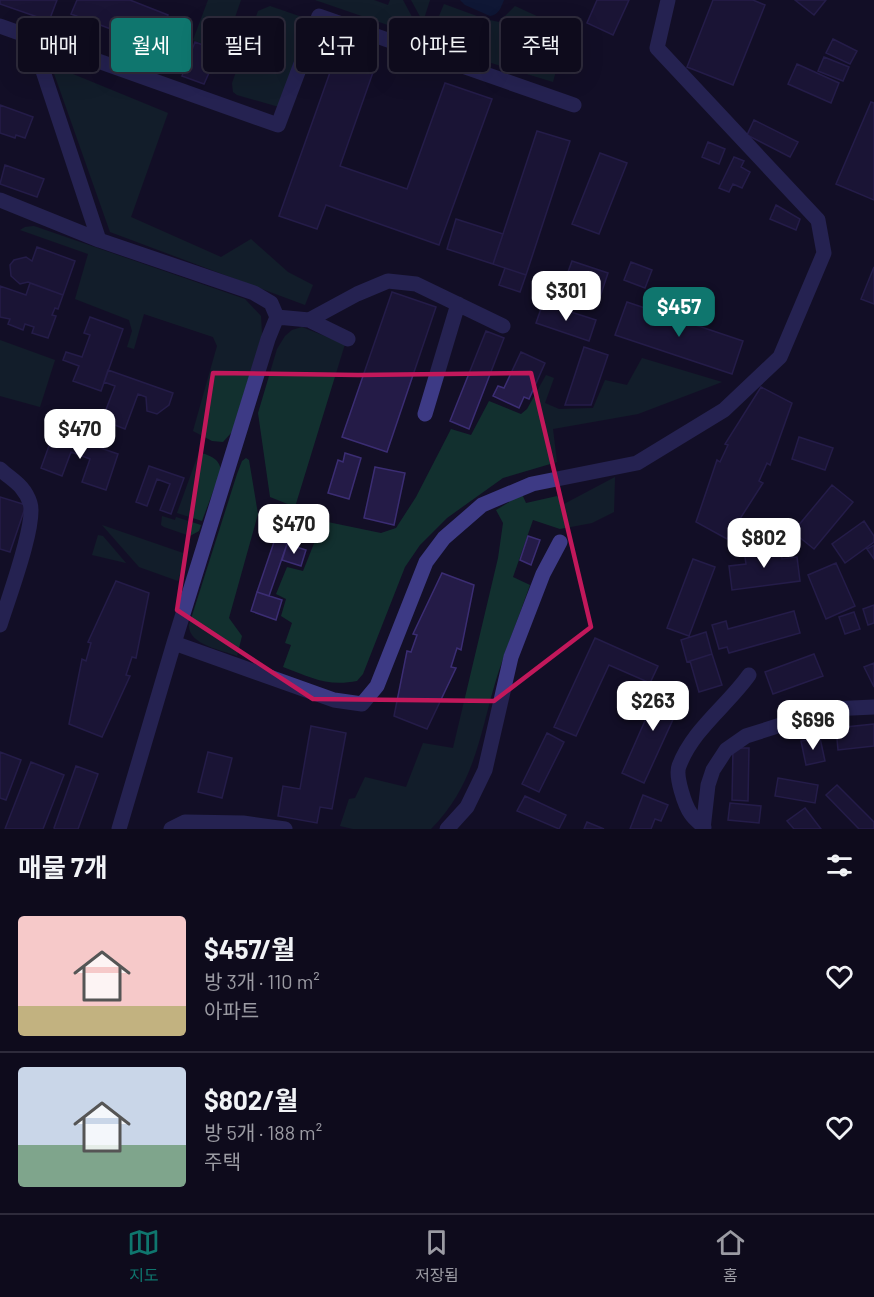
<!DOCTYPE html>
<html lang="ko">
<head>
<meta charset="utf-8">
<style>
	body { margin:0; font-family:Barlow,"Noto Sans KR",sans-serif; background:#1c1929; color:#f1f3f6; height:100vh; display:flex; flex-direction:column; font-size:22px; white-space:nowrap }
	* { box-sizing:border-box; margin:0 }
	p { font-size:20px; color:#9b9ba3 }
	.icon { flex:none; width:33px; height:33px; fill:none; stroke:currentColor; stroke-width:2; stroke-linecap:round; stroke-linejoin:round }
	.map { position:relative; height:829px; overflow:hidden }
	.drawer { display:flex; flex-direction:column; background:#0e0b1c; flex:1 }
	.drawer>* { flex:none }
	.hud { position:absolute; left:18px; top:18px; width:838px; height:54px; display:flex; gap:12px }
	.price { position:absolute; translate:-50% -51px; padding:0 14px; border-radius:12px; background:#fff; color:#222; font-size:20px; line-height:39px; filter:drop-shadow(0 2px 3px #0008) }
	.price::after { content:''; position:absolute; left:50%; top:36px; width:18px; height:14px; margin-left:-9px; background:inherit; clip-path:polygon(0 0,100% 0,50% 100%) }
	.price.active { background:#0f766e; color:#fff }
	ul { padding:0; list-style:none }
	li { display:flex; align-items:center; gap:18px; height:150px; padding:0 18px }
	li+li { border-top:2px solid #2e2b3b }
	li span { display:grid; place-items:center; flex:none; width:168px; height:120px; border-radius:6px; color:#555 }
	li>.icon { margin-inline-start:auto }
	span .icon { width:72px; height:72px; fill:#fffc; stroke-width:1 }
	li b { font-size:26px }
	h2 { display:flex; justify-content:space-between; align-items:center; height:72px; padding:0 18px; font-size:26px }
	.chip { padding:0 21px; border-radius:6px; background:#0e0b1c; box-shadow:0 6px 24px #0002,0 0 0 2px #2e2b3b; font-size:21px; line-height:54px }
	.chip.active { background:#0f766e; color:#fff }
	.dock { display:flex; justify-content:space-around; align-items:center; height:84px; border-top:2px solid #2e2b3b; background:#0e0b1c; font-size:16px; color:#9b9ba3 }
	.dock a { display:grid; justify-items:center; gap:3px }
	.dock .active { color:#0f766e }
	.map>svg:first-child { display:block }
	.green { fill:#12302f }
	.water { fill:#0c2248 }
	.building { fill:#241b47; stroke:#3b2d73; stroke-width:1.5 }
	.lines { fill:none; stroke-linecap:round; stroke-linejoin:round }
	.minor { stroke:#3d3a85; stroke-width:15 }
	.marked { fill:none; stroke:#c2185b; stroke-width:4.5; stroke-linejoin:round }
</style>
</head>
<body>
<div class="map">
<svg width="874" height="829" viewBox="0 0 874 829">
	<rect width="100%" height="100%" fill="#130f26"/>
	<path class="green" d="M208 0H241L224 49 220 51 193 40Z
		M315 0H374L388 5 390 0H403L419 30 417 35Z
		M411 0H430L423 22Z
		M444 4 485 19 499 22 515 6 567 30 553 82 433 45 430 38Z
		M270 6 302 17 307 26 306 33 279 107 237 95 233 92 232 83 258 11Z
		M51 65 168 113 131 217 221 257 251 239 288 272 313 285 305 305 110 232Z
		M34 226 245 299 261 316 262 334 232 432 223 442 212 441 193 431 217 346 213 337 144 314 134 349 127 347 132 331 129 320 75 299 88 254 20 230 25 227Z
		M302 327 345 344 295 507 270 497 258 413 277 349 285 336 292 330Z
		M0 340 55 360 40 407 0 396Z
		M642 358 722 382 638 414 553 429 557 462 503 478 447 518 420 545 405 567 363 674 357 681C327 687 310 677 283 667L291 645 285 643 292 623 281 616 286 599 276 594 287 567 303 571 323 521 381 533 396 528 416 497 451 429 471 435 489 401 521 414 527 409 546 375 554 378 545 403 559 409 593 408 605 380 627 385Z
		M199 452C210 456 219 458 221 470L202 521 177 513Z
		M246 458 249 460 258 514 229 618 242 636 237 656C222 650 188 645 189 625L237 474 242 461Z
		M615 477 614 512 592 523 560 529 533 520 513 577 530 585C519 617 506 648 496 680 479 737 475 784 431 829H353L340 826 349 799 355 798 365 777 406 787 423 743 453 748 498 558 503 523 496 510 522 494 526 503 557 496 564 504Z
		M162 516 175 520 176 517 201 525 199 531 190 536 164 527 161 525Z
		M102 525 186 554 178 581 139 567Z
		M98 535 103 536 126 563 92 555Z"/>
	<path class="water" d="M460 0H504C501 7 499 15 490 16L465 5Z"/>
	<path class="building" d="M0 0H57L49 21 0 4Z
		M77 0H130L168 15 156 46 71 14Z
		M597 0H629L613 35 587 23Z
		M713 0H753L765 5 733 85 687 67Z
		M795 0H826L814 15Z
		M162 32 189 42 183 56 156 46Z
		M833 39 857 51 850 64 826 53Z
		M195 42 211 48 205 63 212 66 204 84 182 76Z
		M339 47 377 61 340 166 407 189 445 83 492 99 439 245 326 205 317 229 279 216Z
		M824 57 849 67 843 81 818 71Z
		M797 64 839 83 831 103 788 84Z
		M871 102 874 103V200L836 184Z
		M0 105 33 117 25 138 16 135 15 138 0 133Z
		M754 120 798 142 790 157 747 135Z
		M537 131 570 141 526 275 493 264Z
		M708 142 725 149 719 164 702 157Z
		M600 153 627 163 599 234 572 224Z
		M734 157 744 161 741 167 750 172 742 188 733 184 729 192 719 188Z
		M5 165 44 179 37 197 0 184Z
		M776 205 800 219 796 230 770 219Z
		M456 219 503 234 493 264 447 249Z
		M37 247 75 261 63 295 28 282 20 284 11 276 10 265 14 260 26 257 32 261Z
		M572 261 608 273 598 303 561 291Z
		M631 262 652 270 645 288 624 280Z
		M874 267V304L861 299Z
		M505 268 526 275 520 292 499 285Z
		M30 283 63 295 58 309 55 308 52 315 56 316 48 338 32 333 34 327 25 324 23 330 8 324 10 319 0 317V286L26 295Z
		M392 292 436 307 387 452 342 437Z
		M627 302 743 341 732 374 615 335Z
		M543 303 596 320 589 341 536 323Z
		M90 317 123 329 101 391 73 381 79 366 63 360 66 352 82 357 90 335 84 333Z
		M486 331 504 338 469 429 450 421Z
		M584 347 608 355 591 405H565Z
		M521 352 545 363 529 399 524 397 519 408 493 396 498 386 504 388Z
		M108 370 173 393 169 405 157 414 147 411 146 397 138 394 125 429 102 420 115 386 104 382Z
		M761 387 792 403 770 465 767 463 759 481 763 483 727 539 696 522 717 460 720 462 728 445 725 444Z
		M54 432 118 454 106 490 82 482 90 459 71 452 62 476 41 468Z
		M799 437 833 448 825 470 792 459Z
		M345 453 361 458 349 499 328 493 338 460 343 462Z
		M149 466 184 478 171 514 160 510 170 484 157 479 147 506 136 502Z
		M375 467 405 473 394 525 364 518Z
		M832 485 853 502 814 549 793 532Z
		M0 497 26 505 10 552 0 549Z
		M864 521 874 536V542L845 563 832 544Z
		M528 536 540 540 531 565 520 560Z
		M275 539 287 544 269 596 257 592Z
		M287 544 306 550 301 566 282 560Z
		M780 545 782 559 797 557 800 581 732 590 729 566 746 564 744 550Z
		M874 545V559L867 549Z
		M693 559 715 567 689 636 667 628Z
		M836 563 855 606 826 619 808 575Z
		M442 573 474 585 461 650 457 648 451 667 456 668 427 729 394 716 407 651 411 652 417 635 413 634Z
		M116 581 149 593 136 658 132 657 126 675 130 676 102 737 69 724 82 659 86 661 91 643 88 642Z
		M257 592 282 600 276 620 251 611Z
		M874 605V623L868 625 863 609Z
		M794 611 800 633 729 653 727 647 719 649 712 625 726 621 728 629Z
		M854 612 860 629 845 634 839 617Z
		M706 632 712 654 687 662 681 640Z
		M595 638 658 666 650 683 609 665 576 736 554 727Z
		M712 654 722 685 699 692 690 661Z
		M814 654 823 676 773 694 765 672Z
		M874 663V687L864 667Z
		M662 682 685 693 644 783 622 773Z
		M874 724V746L838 750 836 728Z
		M311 726 346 733 332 809 320 807 317 823 278 816 283 786 300 789Z
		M547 733 564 742 539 792 522 784Z
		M820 738 825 761 806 765 801 741Z
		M733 748H749L748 801 732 800Z
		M0 752 21 760 6 800 0 798Z
		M208 752 232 758 222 798 198 792Z
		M31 762 64 775 43 829H5Z
		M76 766 98 774 78 829H55L54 828Z
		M778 778 818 785 815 803 775 796Z
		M837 785 874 822V829H859L826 795Z
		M643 795 668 805 661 821 655 819 651 829H630Z
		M525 796 566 815 559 829 517 811Z
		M730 803 761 806 759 823 728 820Z
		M805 808 821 829H794L787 821Z
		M587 822 604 829H584Z"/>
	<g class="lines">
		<path class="minor" d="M0 26 278 125 319 16 574 105
			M32 38 99 240 254 293 271 303 277 317 309 320 348 339
			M0 200 99 240
			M309 320 357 294 388 281 416 284 503 326
			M425 414 458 304
			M0 469C13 481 24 485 30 503 37 523 7 602 0 625
			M174 643 334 700 362 704 377 686 426 562 444 538 482 505 532 484 637 463 724 410 780 357 824 253 818 220 657 48 668 0
			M704 827C700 823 694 819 691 814 685 806 675 776 679 766 693 729 727 706 749 675
			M119 829 174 643 268 339 277 317
			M171 829 185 822 243 823 285 829
			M447 829 467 807 485 770 511 657 543 574 560 542
			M703 829 708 785 713 770 726 750 746 736 831 709 874 707"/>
	</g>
	<path d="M0 0H874V829H0ZM213 373 358 375 531 373 591 627 494 701 313 699 177 610Z" fill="#130f26" fill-opacity=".55" fill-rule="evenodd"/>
	<path class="marked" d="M213 373 358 375 531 373 591 627 494 701 313 699 177 610Z"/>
</svg>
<b class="price" style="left:566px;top:322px">$301</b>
<b class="price active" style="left:679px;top:338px">$457</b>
<b class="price" style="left:80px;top:460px">$470</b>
<b class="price" style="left:294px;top:555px">$470</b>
<b class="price" style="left:764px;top:569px">$802</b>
<b class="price" style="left:653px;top:732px">$263</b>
<b class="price" style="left:813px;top:751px">$696</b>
<div class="hud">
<a class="chip">매매</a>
<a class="chip active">월세</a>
<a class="chip">필터</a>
<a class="chip">신규</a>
<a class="chip">아파트</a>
<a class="chip">주택</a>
</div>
</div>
<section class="drawer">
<h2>매물 7개<svg class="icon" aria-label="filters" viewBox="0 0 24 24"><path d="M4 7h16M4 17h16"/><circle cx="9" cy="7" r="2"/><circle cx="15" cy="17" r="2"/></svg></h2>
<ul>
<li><span style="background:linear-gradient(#f6c9c9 75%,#c2b280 0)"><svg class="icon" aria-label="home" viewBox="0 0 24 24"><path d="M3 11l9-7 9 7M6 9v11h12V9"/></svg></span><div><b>$457/월</b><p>방 3개 · 110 m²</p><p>아파트</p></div><svg class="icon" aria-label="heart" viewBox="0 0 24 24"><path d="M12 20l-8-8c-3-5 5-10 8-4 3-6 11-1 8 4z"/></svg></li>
<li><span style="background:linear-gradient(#c9d6e8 65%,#7fa58c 0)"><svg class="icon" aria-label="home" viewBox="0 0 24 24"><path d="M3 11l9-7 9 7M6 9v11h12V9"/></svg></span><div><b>$802/월</b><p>방 5개 · 188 m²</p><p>주택</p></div><svg class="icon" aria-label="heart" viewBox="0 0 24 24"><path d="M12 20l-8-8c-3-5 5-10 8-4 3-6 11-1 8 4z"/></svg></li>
</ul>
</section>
<nav class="dock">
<a class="active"><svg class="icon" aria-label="map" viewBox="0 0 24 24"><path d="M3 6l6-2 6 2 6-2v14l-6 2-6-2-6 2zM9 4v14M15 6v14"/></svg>지도</a>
<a><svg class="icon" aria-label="saved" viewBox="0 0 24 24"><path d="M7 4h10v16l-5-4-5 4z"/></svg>저장됨</a>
<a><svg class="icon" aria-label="home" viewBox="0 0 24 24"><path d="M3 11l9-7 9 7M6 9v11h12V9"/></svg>홈</a>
</nav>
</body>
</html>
